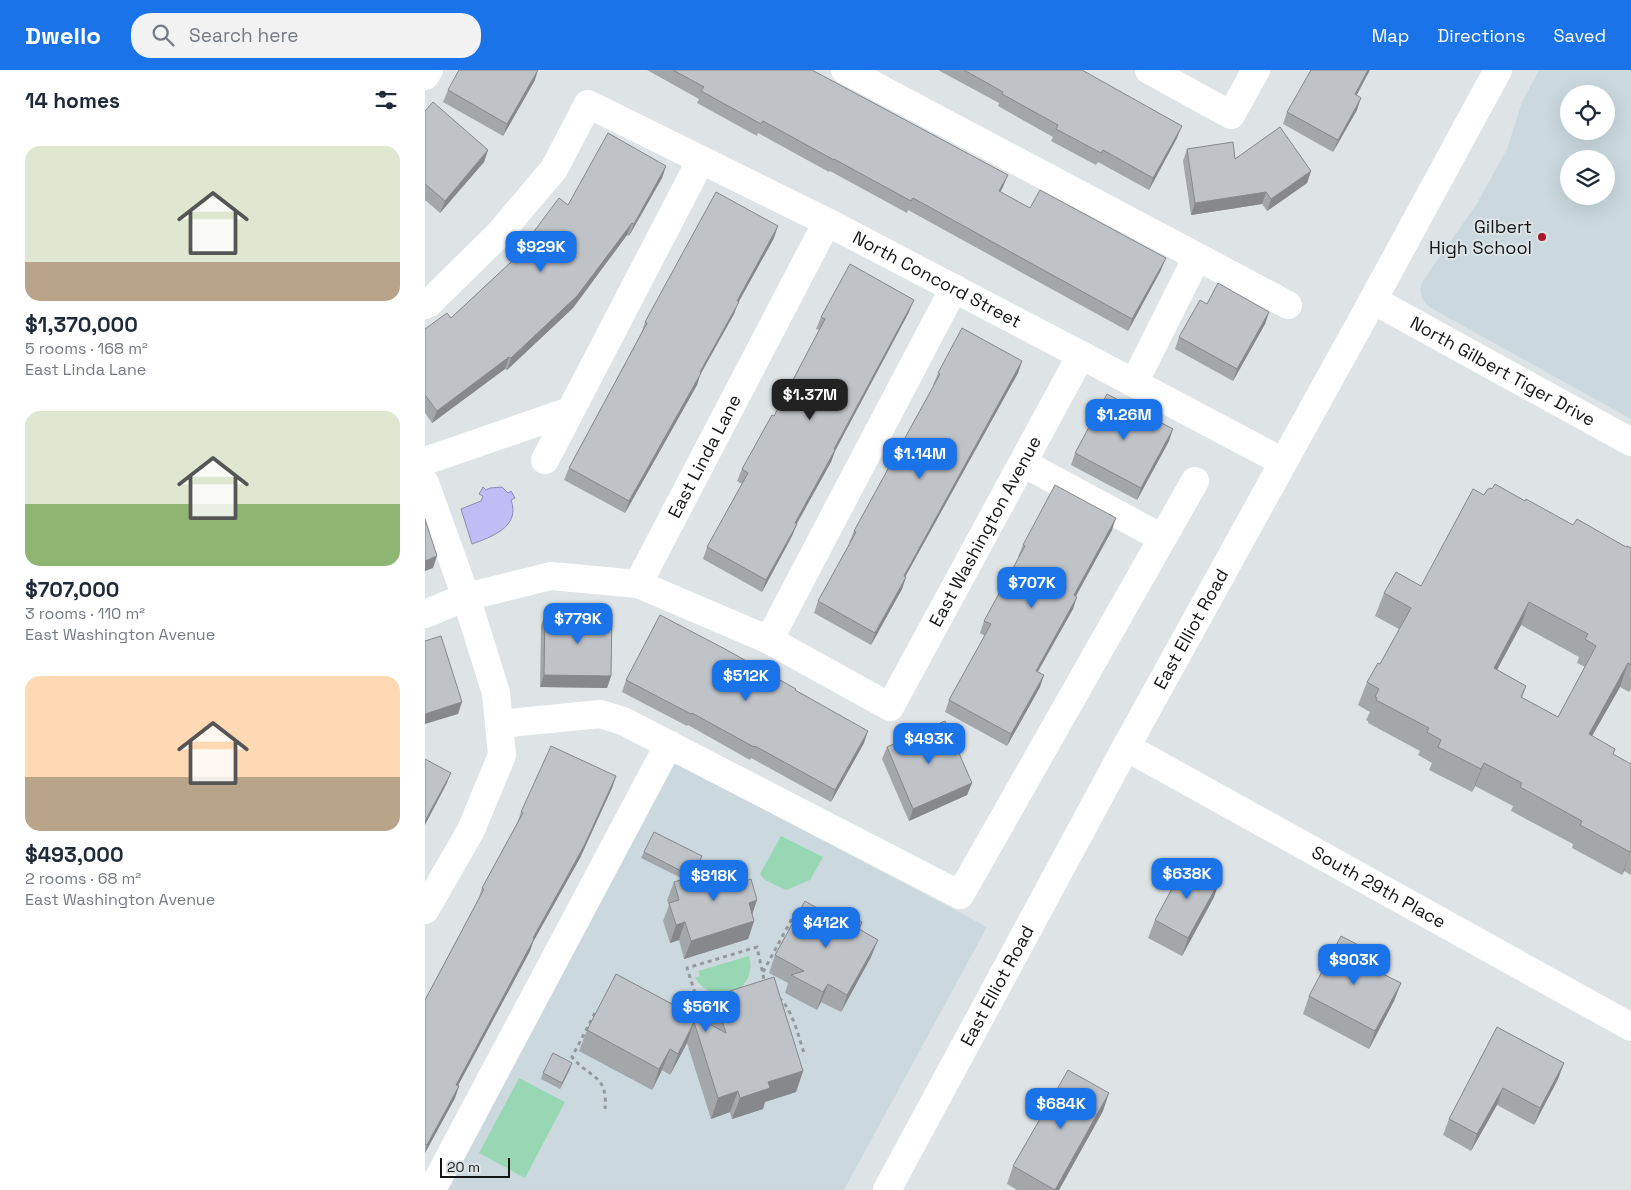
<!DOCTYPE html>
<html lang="en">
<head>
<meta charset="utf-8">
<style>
	body { margin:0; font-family:"Space Grotesk",sans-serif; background:#f2f2f3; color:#1f2937; height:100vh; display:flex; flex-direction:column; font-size:19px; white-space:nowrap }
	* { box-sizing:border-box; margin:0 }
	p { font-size:16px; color:#747a83 }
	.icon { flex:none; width:28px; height:28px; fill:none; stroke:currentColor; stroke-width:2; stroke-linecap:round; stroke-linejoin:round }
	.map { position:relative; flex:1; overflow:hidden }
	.panel { display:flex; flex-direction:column; background:#fff; width:425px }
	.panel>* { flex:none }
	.fabs { position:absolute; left:1135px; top:15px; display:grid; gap:10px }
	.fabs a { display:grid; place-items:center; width:55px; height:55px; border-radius:50%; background:#fff; box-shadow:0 5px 20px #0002; font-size:25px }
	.scale { position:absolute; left:15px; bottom:12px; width:70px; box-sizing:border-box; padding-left:5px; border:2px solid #131516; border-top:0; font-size:14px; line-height:18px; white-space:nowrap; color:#131516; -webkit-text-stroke:4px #dee4e6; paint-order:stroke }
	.price { position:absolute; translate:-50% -42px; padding:0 11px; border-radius:10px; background:#1a73e8; color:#fff; font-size:16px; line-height:32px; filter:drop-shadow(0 1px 2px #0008) }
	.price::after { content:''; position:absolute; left:50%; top:30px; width:15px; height:11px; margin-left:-8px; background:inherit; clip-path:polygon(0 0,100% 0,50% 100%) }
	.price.on { background:#222; color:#fff }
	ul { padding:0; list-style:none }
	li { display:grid; align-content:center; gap:10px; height:265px; padding:0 25px }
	li span { display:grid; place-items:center; height:155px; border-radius:15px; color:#555 }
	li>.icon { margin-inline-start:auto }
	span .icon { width:90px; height:90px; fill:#fffc; stroke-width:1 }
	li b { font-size:21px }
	h2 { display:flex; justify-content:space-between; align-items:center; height:60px; padding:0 25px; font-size:21px }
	header { display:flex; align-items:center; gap:30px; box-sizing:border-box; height:70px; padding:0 25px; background:#1a73e8; color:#fff }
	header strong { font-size:24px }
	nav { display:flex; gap:28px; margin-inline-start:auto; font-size:18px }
	.search { width:350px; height:45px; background:#f2f2f3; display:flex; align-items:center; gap:12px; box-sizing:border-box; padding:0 18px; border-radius:20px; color:#747a83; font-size:19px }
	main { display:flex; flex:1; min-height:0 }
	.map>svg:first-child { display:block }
	.built { fill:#cbd9df; fill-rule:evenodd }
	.green { fill:#97d7b3 }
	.water { fill:#c0bdf6; stroke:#8c8bb3 }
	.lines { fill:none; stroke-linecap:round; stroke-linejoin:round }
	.path { stroke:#95999b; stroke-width:3; stroke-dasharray:4 4; stroke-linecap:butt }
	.minor { stroke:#fff; stroke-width:28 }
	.major { stroke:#fff; stroke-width:28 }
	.wall { fill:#a4a7aa; fill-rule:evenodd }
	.shaded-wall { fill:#86888b }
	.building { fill:#bfc2c6; stroke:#86888b; fill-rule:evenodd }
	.poi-dot { fill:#ab1728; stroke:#dee4e6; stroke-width:2 }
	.labels { text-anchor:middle; stroke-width:4; stroke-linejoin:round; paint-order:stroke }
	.poi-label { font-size:18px; fill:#131516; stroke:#dee4e6; text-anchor:end }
	.street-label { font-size:18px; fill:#131516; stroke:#dee4e6 }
</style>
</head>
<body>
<header>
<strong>Dwello</strong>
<div class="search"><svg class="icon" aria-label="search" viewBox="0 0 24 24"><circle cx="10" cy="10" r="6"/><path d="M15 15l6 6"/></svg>Search here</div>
<nav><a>Map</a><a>Directions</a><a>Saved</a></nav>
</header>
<main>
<section class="panel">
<h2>14 homes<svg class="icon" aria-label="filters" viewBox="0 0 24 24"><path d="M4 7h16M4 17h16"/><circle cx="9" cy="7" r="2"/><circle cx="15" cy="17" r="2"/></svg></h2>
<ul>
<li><span style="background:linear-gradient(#dfe7d0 75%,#b9a48a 0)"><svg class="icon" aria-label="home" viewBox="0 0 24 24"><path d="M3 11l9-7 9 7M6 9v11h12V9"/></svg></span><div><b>$1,370,000</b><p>5 rooms · 168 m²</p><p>East Linda Lane</p></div></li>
<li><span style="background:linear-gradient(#dfe7d0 60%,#8fb573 0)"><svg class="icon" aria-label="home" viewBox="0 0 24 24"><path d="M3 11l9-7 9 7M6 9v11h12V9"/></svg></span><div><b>$707,000</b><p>3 rooms · 110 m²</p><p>East Washington Avenue</p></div></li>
<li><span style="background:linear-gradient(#ffd9b3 65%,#b9a48a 0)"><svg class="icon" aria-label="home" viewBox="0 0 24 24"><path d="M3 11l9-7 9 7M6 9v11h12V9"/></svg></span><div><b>$493,000</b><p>2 rooms · 68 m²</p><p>East Washington Avenue</p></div></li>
</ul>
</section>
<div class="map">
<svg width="1206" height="1120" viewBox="0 0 1206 1120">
	<rect width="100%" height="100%" fill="#dee4e6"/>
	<path class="built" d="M1114 0H1206V349L1011 241 1001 234 997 228 995 220 997 212 1051 135 1082 79 1097 32ZM1144 24H1181V61H1144ZM1144 89H1181V126H1144Z
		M244 689 562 857 419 1120H22Z"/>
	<path class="green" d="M356 766 398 787 385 810 361 820 340 810 335 804Z
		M324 886C334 921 290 939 270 908L275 906 273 901Z
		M94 1008 140 1032 100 1108 54 1083Z"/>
	<path class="water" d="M58 417 61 420 65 418 77 417 83 423 86 421 90 428 86 430C96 457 66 467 47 474L36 439 56 431 58 426 54 424Z"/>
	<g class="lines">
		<path class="path" d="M338 902 370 843 376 846
			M354 928C367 938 374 968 379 983
			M269 940 288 935
			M170 943 147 987C165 1009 183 1004 180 1039
			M268 947 270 923 262 898 332 877 340 914"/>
		<g class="minor">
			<path d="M420 0 863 235"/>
			<path d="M724 0 806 45 831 0"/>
			<path d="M0 6 4 0"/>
			<path id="s1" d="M948 230 1206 372"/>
			<path id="s2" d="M0 235 4 233 74 164 129 99 163 34 402 152 656 285 858 392"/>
			<path d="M709 313 772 187"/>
			<path d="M120 390 276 90"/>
			<path d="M0 391 145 341"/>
			<path d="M598 393 737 468"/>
			<path d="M0 413 41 527 71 623 77 685 46 760 0 840"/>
			<path id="s3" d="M213 514 402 152"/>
			<path id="s4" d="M0 544 41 527 126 506 213 514 344 570 465 637 656 285"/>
			<path d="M344 570 529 218"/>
			<path d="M74 654 175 644 198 651 535 825 770 411"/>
			<path id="s5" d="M701 677 1206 957"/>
			<path d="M7 1120 244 674"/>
		</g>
		<path class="major" id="s6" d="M462 1120 701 677 948 230 1073 0"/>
	</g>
	<path class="wall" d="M222 0H387L578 117 575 122 605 138 736 200 703 261 483 140 482 143 405 101 404 102 333 63 332 66 272 33 274 29Z
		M513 0H657L752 68 724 120 673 92 671 95 626 71 628 67 573 36 574 33Z
		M110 10 78 66 18 32 23 20Z
		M932 25V40L908 82 858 54 862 42Z
		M0 41 63 80 59 92 15 143 0 130Z
		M762 79 810 89 886 101 882 113 842 141 837 134 766 145 758 91Z
		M241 96 237 108 204 166 202 165 148 238 82 300 80 299 7 353 0 343V259L26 248 86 192 143 135Z
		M349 168 313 233 309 244 275 305 272 315 200 443 139 410 144 398 216 264 220 252Z
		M484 242 410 381 406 392 372 454 367 466 337 522 278 489 282 477 317 414 312 411 317 399 349 346 394 260 391 259 396 247Z
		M844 242 840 254 808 311 750 279 754 267Z
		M597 291 593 303 480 507H481L477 519 446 575 389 543 393 531 425 473H424L429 461 509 315H508L513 303Z
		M744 371 712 430 646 395 650 383Z
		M1059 425 1100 431 1148 455 1201 477 1206 478V619L1204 622 1195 617 1167 666 1190 679 1188 684 1206 694V805L1199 801 1197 805 1147 778 1148 774 1086 741 1088 736 1050 716 1047 722 1004 700 1007 693 993 685 995 681 943 653V651L941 650 945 642 933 635 942 612 955 594 974 559 950 546 959 523 996 516ZM1096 555 1154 587 1152 593 1160 597 1133 647 1097 628 1101 616 1072 600Z
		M687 460 651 526 648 539 613 602 615 617 582 676 520 642 524 630 560 566 555 563 559 551 594 487H593L598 475Z
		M120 544 186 606 182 618 115 617 116 556Z
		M201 610 370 620 439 673 406 732 326 688 325 690 263 655 262 656 197 622Z
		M462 677 547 713 542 725 484 751 457 689Z
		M191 706 187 718 155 788 108 872 105 881 33 1015 34 1016 30 1028 0 1083V930L53 830 57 818 92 753 96 742Z
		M219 782 274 792 267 807 327 844 329 851 323 869 259 889 254 870 245 873 238 851 244 835 242 830 249 812 258 809 216 788Z
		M789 827 757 886 723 868 730 850Z
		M413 850 435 859 446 887 416 942 396 932 392 940 360 923 363 913 344 903 350 885Z
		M938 894 976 913 969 931 944 979 878 944 884 926Z
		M191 904 283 953 281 947 289 926 378 1001 371 1022 340 1032 338 1039 307 1049 305 1042 286 1049 262 973 245 1005 237 1000 227 1020 154 981 162 960Z
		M1072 957 1139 993 1133 1009 1109 1055 1072 1035 1046 1081 1018 1065 1024 1049Z
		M147 993 135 1019 116 1009 118 1003Z
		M678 1041 634 1120H592L582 1114 588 1096Z"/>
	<path class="shaded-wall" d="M113 0 110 10 78 66 82 54Z
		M943 0H945L926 36 930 24Z
		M936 28 932 40 908 82 913 70Z
		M757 56 752 68 724 120 728 108Z
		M63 80 59 92 15 143 20 131Z
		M241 96 237 108 204 166 209 154Z
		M886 101 882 113 842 141 846 129Z
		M583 105 578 117 569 133 574 121Z
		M841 122 837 134 766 145 770 133Z
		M207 153 202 165 148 238 82 300 86 288Z
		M353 156 349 168 313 233 309 244 275 305 272 315 200 443 204 431 275 302 312 231Z
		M741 188 736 200 703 261 707 249Z
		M489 230 484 242 410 381 406 392 365 465 370 453Z
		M844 242 840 254 808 311 812 299Z
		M84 287 80 299 7 353 12 341Z
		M597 291 593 303 474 518 479 506Z
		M748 359 744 371 712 430 716 418Z
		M691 448 687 460 645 537 649 525Z
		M372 454 367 466 337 522 341 510Z
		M12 486 8 498 0 501V491Z
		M481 507 477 519 446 575 450 563Z
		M652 527 648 539 606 613 611 601Z
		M1104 532 1096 555 1060 622 1069 598Z
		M1203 593 1195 617 1155 687 1164 664Z
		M119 605 186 606 182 618 115 617Z
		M619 605 615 617 582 676 586 664Z
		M37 632 33 644 0 654V644Z
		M443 661 439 673 406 732 410 720Z
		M1059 693 1050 716 1047 722 1056 699Z
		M26 703 21 715 0 755V751Z
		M191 706 187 718 155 788 108 872 105 881 27 1027 31 1015 108 868Z
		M547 713 542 725 484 751 488 739Z
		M1206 780 1199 801 1197 805Z
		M795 810 789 827 757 886 763 868Z
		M332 830 326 848 324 833Z
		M329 851 323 869 259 889 266 871Z
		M260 852 254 870 245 873 251 855Z
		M453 870 446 887 416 942 422 925Z
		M943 880 937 898 936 893Z
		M976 913 969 931 944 979 950 961Z
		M403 914 396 932 392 940 398 922Z
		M269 952 262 973 245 1005 253 984Z
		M245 979 237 1000 227 1020 234 999Z
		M147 993 145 999 135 1019 137 1013Z
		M1139 993 1133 1009 1109 1055 1115 1038Z
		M378 1001 371 1022 340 1032 338 1039 307 1049 315 1028 343 1012Z
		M34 1016 30 1028 0 1083 2 1075Z
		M1078 1018 1072 1035 1046 1081 1052 1064Z
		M313 1021 305 1042 286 1049 293 1028Z
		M684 1023 678 1041 634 1120H630Z"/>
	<path class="building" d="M34 0H113L82 54 23 20Z
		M248 0H387L583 105 574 121 605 138 615 120 741 188 707 249 488 128 486 131 409 89V90L338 51 336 54 276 21 279 17Z
		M539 0H657L757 56 728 108 678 80 676 83 631 59 633 55 577 24 578 22Z
		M886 0H943L930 24 936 28 913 70 862 42Z
		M8 32 63 80 20 131 0 114V41Z
		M855 57 886 101 846 129 841 122 770 133 762 79 808 72 810 89Z
		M183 63 241 96 209 154 207 153 152 226 86 288 84 287 12 341 0 325V259L22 243 26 248 86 192 134 128 143 135Z
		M291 122 353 156 312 231 314 232 275 302 276 303 204 431 144 398 222 253 220 252Z
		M425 194 489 230 409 379 410 380 370 453 372 454 341 510 282 477 323 403 317 399 347 345 349 346 400 249 396 247Z
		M793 213 844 242 812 299 754 267 775 230 782 234Z
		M537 258 597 291 479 506 481 507 450 563 393 531 431 462 429 461 515 304 513 303Z
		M682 324 748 359 716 418 650 383Z
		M1070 414 1100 431 1101 429 1148 455 1152 449 1201 477 1202 476 1206 478V595L1203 593 1164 664 1190 679 1188 684 1206 694V780L1205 782 1155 755 1157 751 1095 717 1097 713 1059 693 1056 699 1013 677 1016 670 1002 662 1004 658 951 630 952 628 950 627 954 619 942 612 953 593 955 594 986 538 959 523 971 502 996 516 1048 419 1059 425 1062 420 1065 418 1067 419ZM1104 532 1163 564 1160 569 1171 576 1133 647 1096 627 1101 616 1069 598Z
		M630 415 691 448 649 525 652 527 611 601 619 605 586 664 524 630 566 554 559 551 600 476 598 475Z
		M0 449 12 486 0 491Z
		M120 544H187L186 606 119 605Z
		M235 545 300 579 371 619 370 620 443 661 410 720 330 676 329 677 267 643 266 644 201 610Z
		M16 566 37 632 0 644V571Z
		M520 651 547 713 488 739 462 677Z
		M126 676 191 706 159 776 108 868 109 869 31 1015 34 1016 2 1075 0 1074V930L59 819 57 818 98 743 96 742Z
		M0 689 26 703 0 751Z
		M229 762 277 786 266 806 219 782Z
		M762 791 795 810 763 868 730 850Z
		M312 793 318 812 326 809 332 830 324 833 329 851 266 871 260 852 251 855 244 833 254 830 249 812Z
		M380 831 413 850 418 841 437 852 434 859 453 870 422 925 403 914 398 922 366 905 379 901 350 885Z
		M916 866 943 880 936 893 976 913 950 961 884 926Z
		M191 904 301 963 289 926 349 907 378 1001 343 1012 345 1018 315 1028 313 1021 293 1028 269 952 253 984 245 979 234 999 162 960Z
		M1072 957 1139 993 1115 1038 1078 1018 1052 1064 1024 1049Z
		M128 983 147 993 137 1013 118 1003Z
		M643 1000 684 1023 630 1120 588 1096Z"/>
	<circle class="poi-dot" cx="1117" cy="167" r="5"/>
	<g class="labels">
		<g class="poi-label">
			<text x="1107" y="163">Gilbert<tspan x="1107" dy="21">High School</tspan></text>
		</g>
		<g class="street-label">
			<text dy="6" stroke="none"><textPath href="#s2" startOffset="652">North Concord Street</textPath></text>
			<text dy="6" stroke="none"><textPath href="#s1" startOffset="148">North Gilbert Tiger Drive</textPath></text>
			<text dy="6" stroke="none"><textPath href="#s3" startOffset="144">East Linda Lane</textPath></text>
			<text dy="6" stroke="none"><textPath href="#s4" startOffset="700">East Washington Avenue</textPath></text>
			<text dy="6" stroke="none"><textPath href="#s6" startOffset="638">East Elliot Road</textPath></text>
			<text dy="6" stroke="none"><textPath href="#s5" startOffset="289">South 29th Place</textPath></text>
			<text dy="6" stroke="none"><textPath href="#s6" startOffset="232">East Elliot Road</textPath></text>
		</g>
	</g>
</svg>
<div class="fabs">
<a><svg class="icon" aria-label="locate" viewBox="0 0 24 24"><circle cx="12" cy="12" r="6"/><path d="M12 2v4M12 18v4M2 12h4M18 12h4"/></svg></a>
<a><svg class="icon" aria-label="layers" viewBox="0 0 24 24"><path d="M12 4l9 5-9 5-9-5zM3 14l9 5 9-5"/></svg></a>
</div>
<div class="scale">20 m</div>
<b class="price" style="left:116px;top:203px">$929K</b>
<b class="price on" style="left:385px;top:351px">$1.37M</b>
<b class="price" style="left:699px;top:371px">$1.26M</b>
<b class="price" style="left:495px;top:410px">$1.14M</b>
<b class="price" style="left:607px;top:539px">$707K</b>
<b class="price" style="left:153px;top:575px">$779K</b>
<b class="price" style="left:321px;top:632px">$512K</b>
<b class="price" style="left:504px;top:695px">$493K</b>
<b class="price" style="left:762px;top:830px">$638K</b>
<b class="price" style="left:289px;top:832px">$818K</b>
<b class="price" style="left:401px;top:879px">$412K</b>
<b class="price" style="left:929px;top:916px">$903K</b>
<b class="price" style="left:281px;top:963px">$561K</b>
<b class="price" style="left:636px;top:1060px">$684K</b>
</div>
</main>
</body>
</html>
